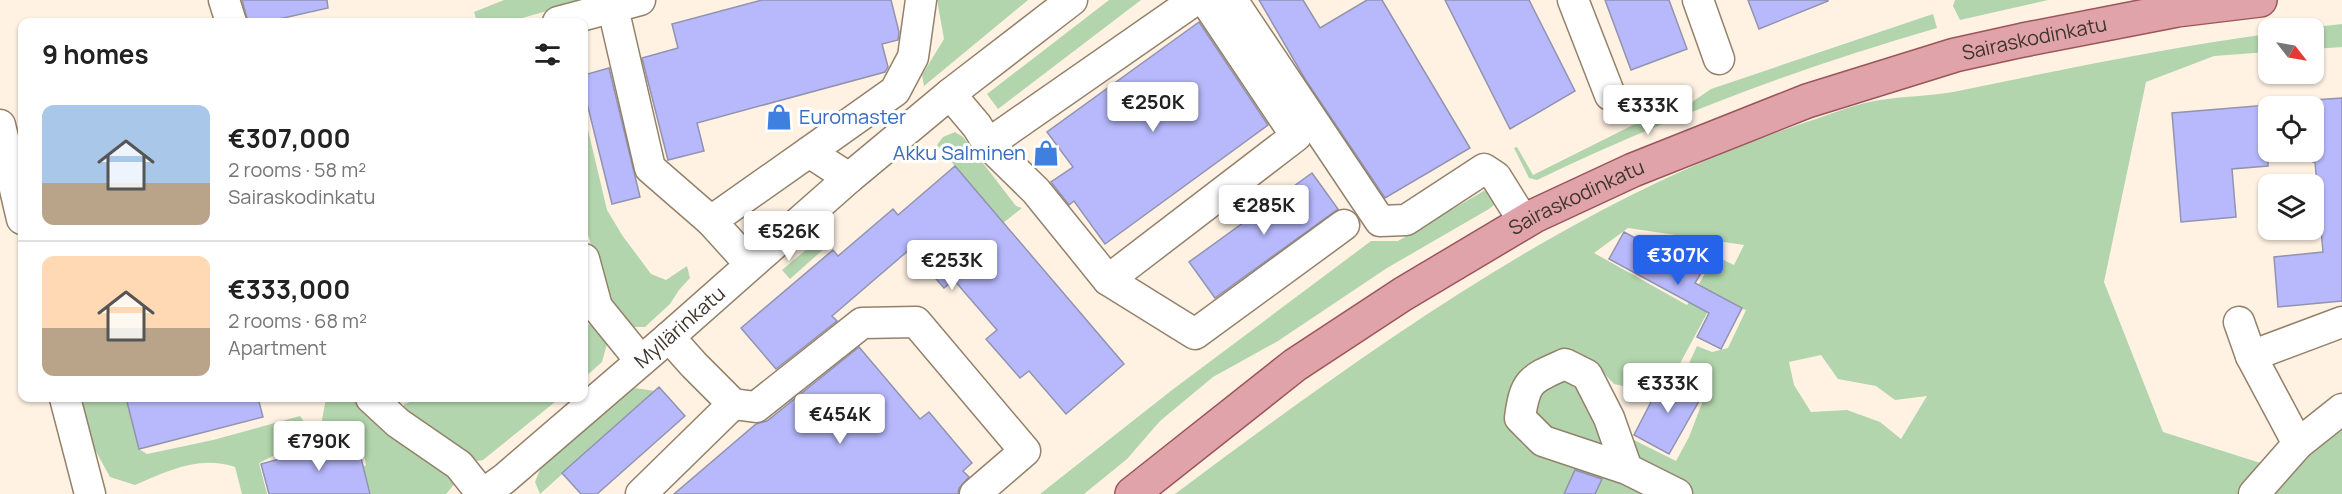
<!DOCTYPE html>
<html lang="en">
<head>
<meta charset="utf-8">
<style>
	body { margin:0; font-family:Manrope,sans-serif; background:#f6f6f6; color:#222; height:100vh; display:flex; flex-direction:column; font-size:22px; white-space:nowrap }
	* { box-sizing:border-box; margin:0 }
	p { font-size:20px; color:#767676 }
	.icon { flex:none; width:33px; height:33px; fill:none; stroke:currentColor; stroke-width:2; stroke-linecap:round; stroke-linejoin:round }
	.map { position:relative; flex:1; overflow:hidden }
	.sheet { position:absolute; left:18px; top:18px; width:570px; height:384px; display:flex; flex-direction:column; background:#fff; border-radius:12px; box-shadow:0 2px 4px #0004 }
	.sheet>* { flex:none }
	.needle { width:39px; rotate:121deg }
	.controls { position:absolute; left:2258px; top:18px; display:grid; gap:12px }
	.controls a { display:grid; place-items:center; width:66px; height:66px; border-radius:12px; background:#fff; box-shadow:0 2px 4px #0004; font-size:30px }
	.price { position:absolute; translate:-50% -51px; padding:0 14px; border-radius:6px; background:#fff; color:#222; font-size:20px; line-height:39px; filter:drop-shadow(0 2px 3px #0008) }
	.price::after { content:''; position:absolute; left:50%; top:36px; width:18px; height:14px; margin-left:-9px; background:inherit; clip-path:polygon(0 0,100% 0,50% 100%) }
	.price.selected { background:#2563eb; color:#fff }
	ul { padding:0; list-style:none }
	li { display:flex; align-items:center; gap:18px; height:150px; padding:0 24px }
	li+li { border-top:2px solid #e0e0e0 }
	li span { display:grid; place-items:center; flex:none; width:168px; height:120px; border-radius:12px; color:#555 }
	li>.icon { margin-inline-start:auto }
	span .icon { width:72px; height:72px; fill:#fffc; stroke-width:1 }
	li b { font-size:26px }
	h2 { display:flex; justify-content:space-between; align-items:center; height:72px; padding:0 24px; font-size:26px }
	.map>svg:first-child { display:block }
	.green { fill:#b2d5ad; fill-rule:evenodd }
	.building { fill:#b7b9fc; stroke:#9293af; stroke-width:1.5 }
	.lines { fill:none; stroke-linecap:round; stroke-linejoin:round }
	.minor-casing { stroke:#94816a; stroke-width:33 }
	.major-casing { stroke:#9b5559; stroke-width:36 }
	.minor { stroke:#fff; stroke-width:30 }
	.major { stroke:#e1a3aa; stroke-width:33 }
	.labels { text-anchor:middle; stroke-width:6; stroke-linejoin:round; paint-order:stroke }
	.street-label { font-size:20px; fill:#3d352b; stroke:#fff }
	.shop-label { font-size:20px; fill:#366cbe; stroke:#fff; text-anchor:start }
</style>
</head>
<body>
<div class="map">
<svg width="2342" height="494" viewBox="0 0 2342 494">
	<rect width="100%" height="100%" fill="#fff2e3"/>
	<path class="green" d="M504 0H586L508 22H477L474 12Z
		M937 0H1028L924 86 922 75 944 39Z
		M1109 0H1141L998 109 987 94Z
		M1955 0H2048L1960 20 1953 6Z
		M1933 14 1937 28C1798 68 1667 118 1537 180L1529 178 1514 148 1517 147 1533 175 1633 125 1692 102 1711 89Z
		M2342 24V47L2313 49V28H2306Z
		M2268 34V52L2214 56 2146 82 2104 282 2163 432 2292 473 2342 424V494H1175C1371 348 1581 194 1816 119 1836 112 1859 103 1880 100 1906 96 1932 96 1958 91 2061 70 2164 48 2268 34ZM1628 228 1744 245 1734 265 1715 256 1687 305 1594 253ZM1713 302 1746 310 1728 348 1712 352 1697 346 1684 374 1707 390 1689 437 1676 461 1632 439 1589 411 1585 386 1601 370 1614 384 1650 392 1663 368 1676 371ZM1821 355 1838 379 1876 386 1895 400 1927 396 1901 439 1880 422 1847 410 1811 412 1794 385 1789 362Z
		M584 113 607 210 622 235 651 274 666 280 687 266 690 278 679 290 670 304 645 327H629L606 299 584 220Z
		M955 132 963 137 1016 206 1022 208 1003 223 937 145 943 137Z
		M1487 189 1511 191 1489 209 1387 268 1278 341 1213 377 1160 421 1127 459 1084 494H1040L1172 390 1371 241H1398Z
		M820 238 827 246 790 279 782 270Z
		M584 322 592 326 607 344 602 362 584 378Z
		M635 388 655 391 540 494 535 482 541 467Z
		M82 398H126L139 449 147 454 213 440 300 416 307 426 297 444 259 463 267 494H242L235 467C199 455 168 471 135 485L110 477 93 446Z
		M326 398H358L457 481 446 494H362L370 491 363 467 366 465 361 437 344 432 327 437 322 420Z
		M422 398H560L483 460C464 467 421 427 405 414L404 404Z"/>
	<path class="building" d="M242 0H327L328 8 266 22H248Z
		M762 0H891L899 32 898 40 882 44 888 67 885 72 697 123 704 151 668 160 642 58 678 48 672 24Z
		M1259 0H1303L1320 28 1367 0H1382L1470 148 1385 198 1305 79Z
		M1445 0H1529L1575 91 1510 129Z
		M1605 0H1669L1687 49 1631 70Z
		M1748 0H1828V1L1759 29Z
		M1199 22 1268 125 1105 244 1074 201 1069 205 1051 182 1073 167 1047 132Z
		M609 68 640 197 612 204 584 91V75Z
		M2342 98V301L2278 307 2274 257 2323 252 2315 162H2313V100Z
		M2268 105V166L2232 169 2236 217 2181 222 2172 113Z
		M955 166 1124 364 1066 414 1029 371 1020 378 986 339 997 330 954 280 944 288 910 249 832 316 837 321 776 369 741 328 833 250 838 256 893 209 898 215Z
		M1312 173 1338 209 1215 298 1189 262Z
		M1624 232 1701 273 1695 283 1742 308 1721 349 1697 337 1709 313 1609 259Z
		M859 347 920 419 929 412 972 463 963 471 969 477 959 488 958 494H674L756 424 767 421Z
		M1666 373 1703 394 1669 454 1634 435Z
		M659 387 685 416 597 494H581L562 473Z
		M126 398H258L263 417 139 449Z
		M356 438 370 494H269L261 464Z
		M1575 470 1602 479 1595 494H1564Z"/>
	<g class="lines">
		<g class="minor-casing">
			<g id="minor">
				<path d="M224 0 231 22"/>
				<path d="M1232 0 1380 221 1406 220 1484 169 1496 177 1524 222"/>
				<path d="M1573 0 1610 95"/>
				<path d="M1698 0 1719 59"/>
				<path d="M613 8 650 168 711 221"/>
				<path d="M558 22 640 0"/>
				<path d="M950 94 977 126 988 144 1036 191 1108 280 1195 334 1344 225"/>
				<path d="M0 125 22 219"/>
				<path d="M988 144 1195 0"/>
				<path d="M809 152 895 91 913 57 921 0"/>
				<path d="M584 259 597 307 640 360"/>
				<path d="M750 264 711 221 809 152 849 178"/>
				<path d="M1108 280 1296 136 1205 0"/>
				<path d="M2239 322 2251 356 2298 444"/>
				<path d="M669 337 694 365 733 404 756 407 862 323 916 322 1025 451 975 494"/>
				<path d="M2251 356 2342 322"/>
				<path d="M65 398 90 494"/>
				<path d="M371 398 398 423 459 465 482 494"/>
				<path d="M1627 469 1609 418 1587 375 1565 364C1531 379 1525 380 1520 418L1543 441 1627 469 1677 494"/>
				<path id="s1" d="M483 494 504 479 669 337 849 178 950 94 1072 0"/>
				<path d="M641 494 733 404"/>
				<path d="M2254 494 2298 444 2342 409"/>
			</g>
		</g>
		<g class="major-casing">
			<g id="major">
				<path id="s2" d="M1132 494 1295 365 1403 294 1534 216 1633 170 1807 101 1955 55 2023 40 2177 10 2260 0"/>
			</g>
		</g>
		<use href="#minor" class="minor"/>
		<use href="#major" class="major"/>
	</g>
	<defs>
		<g id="shop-bare" transform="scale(2.07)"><path d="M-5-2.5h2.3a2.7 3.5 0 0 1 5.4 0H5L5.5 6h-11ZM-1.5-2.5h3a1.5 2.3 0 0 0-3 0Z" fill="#3f7fe0" stroke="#fff" stroke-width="2.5" paint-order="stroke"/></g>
	</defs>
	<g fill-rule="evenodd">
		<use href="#shop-bare" x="779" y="117"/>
		<use href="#shop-bare" x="1046" y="153"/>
	</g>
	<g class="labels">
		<g class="street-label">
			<text dy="7" stroke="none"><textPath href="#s2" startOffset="1022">Sairaskodinkatu</textPath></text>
			<text dy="7" stroke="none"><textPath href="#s2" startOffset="536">Sairaskodinkatu</textPath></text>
			<text dy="7" stroke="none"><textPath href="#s1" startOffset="258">Myllärinkatu</textPath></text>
		</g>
		<g class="shop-label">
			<text x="799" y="124">Euromaster</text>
			<text x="1026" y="160" text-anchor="end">Akku Salminen</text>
		</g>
	</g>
</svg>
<div class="controls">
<a><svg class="needle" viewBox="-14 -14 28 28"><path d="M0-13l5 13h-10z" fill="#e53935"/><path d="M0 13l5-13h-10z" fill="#767676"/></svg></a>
<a><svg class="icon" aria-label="locate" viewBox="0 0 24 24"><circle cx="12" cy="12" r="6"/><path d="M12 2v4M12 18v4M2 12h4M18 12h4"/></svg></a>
<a><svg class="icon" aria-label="layers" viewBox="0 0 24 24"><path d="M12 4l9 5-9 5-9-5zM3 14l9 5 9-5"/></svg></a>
</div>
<b class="price" style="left:1153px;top:133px">€250K</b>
<b class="price" style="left:1648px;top:136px">€333K</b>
<b class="price" style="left:1264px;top:236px">€285K</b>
<b class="price" style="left:789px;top:262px">€526K</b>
<b class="price selected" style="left:1678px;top:286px">€307K</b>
<b class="price" style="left:952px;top:291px">€253K</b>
<b class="price" style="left:1668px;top:414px">€333K</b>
<b class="price" style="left:840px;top:445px">€454K</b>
<b class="price" style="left:319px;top:472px">€790K</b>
<section class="sheet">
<h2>9 homes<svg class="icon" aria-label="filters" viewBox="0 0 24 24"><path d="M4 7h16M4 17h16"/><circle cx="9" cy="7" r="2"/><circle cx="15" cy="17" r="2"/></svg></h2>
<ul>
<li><span style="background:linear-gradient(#a9c7e8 65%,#b9a48a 0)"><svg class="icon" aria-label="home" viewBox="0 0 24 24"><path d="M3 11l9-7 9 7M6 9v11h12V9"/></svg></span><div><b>€307,000</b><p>2 rooms · 58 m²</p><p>Sairaskodinkatu</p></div></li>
<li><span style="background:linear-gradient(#ffd9b3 60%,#b9a48a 0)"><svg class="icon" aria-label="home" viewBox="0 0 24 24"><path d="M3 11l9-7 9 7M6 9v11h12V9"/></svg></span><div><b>€333,000</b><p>2 rooms · 68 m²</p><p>Apartment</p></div></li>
</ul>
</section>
</div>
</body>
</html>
